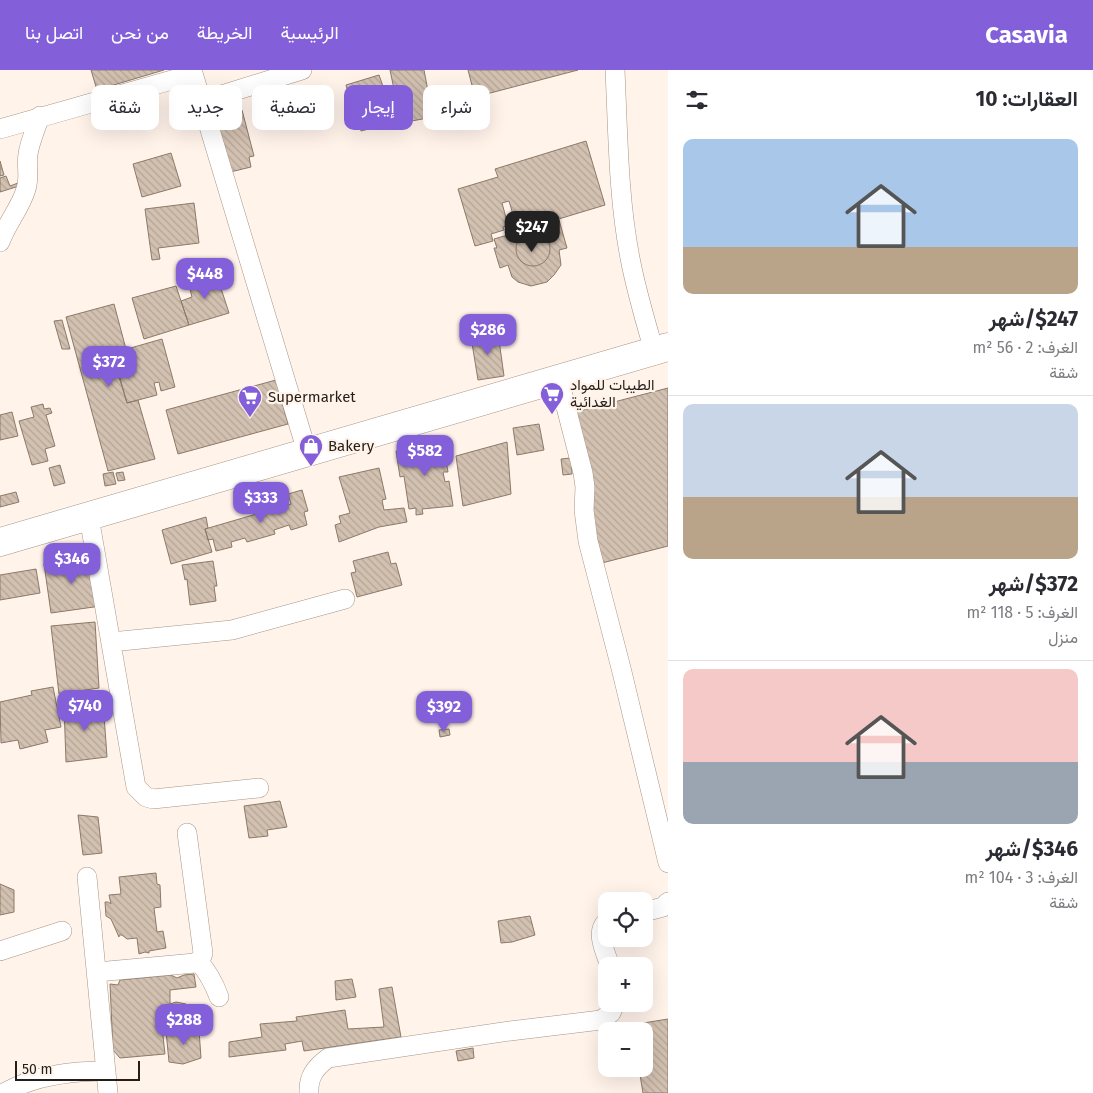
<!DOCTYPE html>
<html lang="ar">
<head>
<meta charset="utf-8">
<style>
	body { margin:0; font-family:"Fira Sans",Vazirmatn,sans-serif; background:#f2f2f3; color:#2b2b33; direction:rtl; height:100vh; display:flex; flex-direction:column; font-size:19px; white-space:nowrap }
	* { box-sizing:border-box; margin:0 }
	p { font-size:16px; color:#7c7c81 }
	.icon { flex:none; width:28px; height:28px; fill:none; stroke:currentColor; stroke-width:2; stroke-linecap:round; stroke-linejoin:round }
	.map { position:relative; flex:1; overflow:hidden; direction:ltr }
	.sheet { display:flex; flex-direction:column; background:#fff; width:425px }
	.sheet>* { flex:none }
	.hud { position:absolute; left:15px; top:15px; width:475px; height:45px; direction:rtl; display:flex; gap:10px }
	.buttons { position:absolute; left:598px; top:822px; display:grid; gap:10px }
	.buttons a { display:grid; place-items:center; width:55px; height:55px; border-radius:10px; background:#fff; box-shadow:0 5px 20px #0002; font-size:25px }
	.scale { position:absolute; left:15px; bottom:12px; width:125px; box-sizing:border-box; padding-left:5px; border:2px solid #241e18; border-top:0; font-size:14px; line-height:18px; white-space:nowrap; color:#241e18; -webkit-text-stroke:4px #fff3ea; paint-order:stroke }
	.price { position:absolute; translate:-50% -42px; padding:0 11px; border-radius:10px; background:#835fda; color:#fff; font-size:16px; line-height:32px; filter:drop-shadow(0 1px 2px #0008) }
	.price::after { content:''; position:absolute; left:50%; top:30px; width:15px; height:11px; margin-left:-8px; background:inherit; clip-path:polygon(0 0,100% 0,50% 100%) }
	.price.selected { background:#222; color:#fff }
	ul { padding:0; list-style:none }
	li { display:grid; align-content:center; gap:10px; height:265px; padding:0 15px }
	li+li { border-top:1px solid #e1e1e2 }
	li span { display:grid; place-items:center; height:155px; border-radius:10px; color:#555 }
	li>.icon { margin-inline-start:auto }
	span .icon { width:90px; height:90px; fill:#fffc; stroke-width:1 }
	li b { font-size:21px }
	h2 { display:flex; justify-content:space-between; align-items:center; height:60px; padding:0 15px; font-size:21px }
	.chip { padding:0 18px; border-radius:10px; background:#fff; box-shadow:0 5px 20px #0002; font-size:18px; line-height:45px }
	.chip.selected { background:#835fda; color:#fff }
	header { display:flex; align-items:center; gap:30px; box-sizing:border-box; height:70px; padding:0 25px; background:#835fda; color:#fff }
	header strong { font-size:24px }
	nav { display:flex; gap:28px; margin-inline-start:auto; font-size:18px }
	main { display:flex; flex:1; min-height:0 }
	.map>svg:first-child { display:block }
	.building { fill:url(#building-back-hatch); stroke:#8b7a6b }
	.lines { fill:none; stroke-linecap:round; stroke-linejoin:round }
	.street-casing { stroke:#a79586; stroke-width:20 }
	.secondary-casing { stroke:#a79586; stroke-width:29 }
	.street { stroke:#fff; stroke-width:19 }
	.secondary { stroke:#fff; stroke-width:28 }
	.labels { text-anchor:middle; stroke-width:4.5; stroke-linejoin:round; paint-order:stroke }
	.poi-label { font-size:15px; fill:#241e18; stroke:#fff3ea; text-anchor:start }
</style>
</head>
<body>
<header>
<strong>Casavia</strong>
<nav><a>الرئيسية</a><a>الخريطة</a><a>من نحن</a><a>اتصل بنا</a></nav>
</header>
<main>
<section class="sheet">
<h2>العقارات: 10<svg class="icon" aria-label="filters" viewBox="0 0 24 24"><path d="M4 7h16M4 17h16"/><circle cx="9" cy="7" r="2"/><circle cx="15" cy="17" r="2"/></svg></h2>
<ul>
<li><span style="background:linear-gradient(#a9c7e8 70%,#b9a48a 0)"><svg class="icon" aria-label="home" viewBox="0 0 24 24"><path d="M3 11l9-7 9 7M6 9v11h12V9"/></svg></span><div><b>$247/شهر</b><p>الغرف: 2 · 56 m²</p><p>شقة</p></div></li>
<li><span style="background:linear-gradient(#c9d6e8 60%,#b9a48a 0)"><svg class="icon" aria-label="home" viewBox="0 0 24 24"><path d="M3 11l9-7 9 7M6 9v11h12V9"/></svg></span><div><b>$372/شهر</b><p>الغرف: 5 · 118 m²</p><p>منزل</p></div></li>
<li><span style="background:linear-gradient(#f6c9c9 60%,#9aa5b1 0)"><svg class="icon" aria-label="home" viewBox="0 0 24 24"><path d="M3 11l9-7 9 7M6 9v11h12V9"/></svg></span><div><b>$346/شهر</b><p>الغرف: 3 · 104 m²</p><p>شقة</p></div></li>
</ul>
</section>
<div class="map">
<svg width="668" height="1023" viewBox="0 0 668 1023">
	<defs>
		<pattern id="building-back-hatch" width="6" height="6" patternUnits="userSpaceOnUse" patternTransform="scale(1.25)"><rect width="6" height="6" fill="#d2c0b0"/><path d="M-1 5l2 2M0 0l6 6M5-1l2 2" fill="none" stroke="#b4a597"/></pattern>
	</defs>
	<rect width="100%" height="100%" fill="#fff3ea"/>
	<path class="building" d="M91 0H164L97 20Z
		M390 0H424L433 47 401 53Z
		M468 0H578L475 27Z
		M379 5 385 22 351 33 346 15Z
		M385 26 392 53 361 61 354 35Z
		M242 40 254 86 249 87 251 97 226 103 212 48Z
		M586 71 605 135 519 161H518L509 131 502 133 508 155 503 157 504 160 491 164 493 171 475 176 458 119 498 107 495 99Z
		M171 83 181 116 142 127 133 94Z
		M0 91 4 105 0 106Z
		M6 106 10 116 18 113 19 116 0 122V108Z
		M194 133 199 173 158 178 160 189 152 190 145 139Z
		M559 150 567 178 559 180 561 195 554 205 547 212 531 216 518 212 512 207 508 195 500 198 494 178H497L494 169Z
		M516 179a17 17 0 1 1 34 0a17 17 0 1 1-34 0Z
		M216 203 229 243 189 255 181 231 192 227 188 212Z
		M176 216 189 255 144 269 132 228Z
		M114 234 126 279 113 283 111 281 127 333 138 330 155 389 108 401 66 247Z
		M62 250 70 279H62L54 251Z
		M498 263 504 306 478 310 471 267Z
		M162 269 175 317 161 321 159 312 154 313 157 325 127 333 113 283Z
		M276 310 288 354 178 384 166 340Z
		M668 318V476L598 494 560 346Z
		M43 334 44 339 50 338 52 343 46 345 55 376 45 379 48 391 32 395 19 351 34 347 31 337Z
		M12 342 18 366 0 370V345Z
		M539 354 544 380 517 385 513 358Z
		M507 372 511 424 463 436 456 386Z
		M443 374 448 402H443L445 412 449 411 453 436 422 439 423 444 416 445V438L409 439 404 406 400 407 396 381Z
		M571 388 572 404 563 405 561 389Z
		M60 395 65 413 54 416 49 398Z
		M379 398 386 429 382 430 384 440 404 438 407 452 379 457 339 472 335 455 341 453 339 446 350 443 339 407Z
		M113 402 116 414 105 416 103 404Z
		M123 402 125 410 118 411 116 403Z
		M302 420 308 441 304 442 307 455 291 460 289 455 274 460 275 464 247 472 245 468 231 472 232 477 216 481 213 469 208 470 205 459 291 434 288 424Z
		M16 422 19 432 0 437V426Z
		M206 447 208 458 205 459 212 482 171 494 162 460Z
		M388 482 391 494 396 493 402 515 357 527 351 503 356 502 353 491Z
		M94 487 101 536 51 543 44 494Z
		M213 491 217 516H214L216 531 190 535 187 509 185 510 182 495Z
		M36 499 40 523 0 530V505Z
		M95 552 99 618 59 624 51 556Z
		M53 617 61 657 45 660 48 672 20 679 18 670 1 673 0 632 32 625 31 621Z
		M103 631 107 687 66 692 64 636Z
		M449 659 450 665 440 667 439 660Z
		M280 731 287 757 267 760 268 766 249 768 244 736Z
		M78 745 98 747 102 783 83 785Z
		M156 803 157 814 160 815 161 837 154 838 157 862 163 861 166 878 149 881V883L145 882 139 884 137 868 127 869 122 865H119V867L111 849 106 846 105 832H108L111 834 109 825 121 824 119 807Z
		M0 814 14 820V842L0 845Z
		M530 846 535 865 512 872 501 873 498 851Z
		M194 904 196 917 170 920V934L176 932 186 934 187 948 165 950V956L162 957 165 984 120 988 113 980 110 914 118 915 120 910 171 905 177 908 184 905Z
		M352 909 356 927 336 930 335 911Z
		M392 917 401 967 304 981 302 971 285 974 286 980 229 987V972L262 967 260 954 297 951 296 947 345 940 348 959 384 957 379 919Z
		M668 949V1023H643L639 999H644V961H632L631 955Z
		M199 960 201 988 183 994 169 992 166 961Z
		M473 978 474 988 458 991 456 981Z"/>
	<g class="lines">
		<g class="street-casing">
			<path id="street" d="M192 0 307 382
				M615 0C618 62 618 126 630 188 636 220 645 250 654 281
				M202 31 302 0
				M0 59 193 4
				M0 172C7 153 21 137 26 119 30 107 26 96 28 84 30 71 36 58 40 46
				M559 310 583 403 585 417 584 440 588 471 621 598 668 793
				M89 447 136 717 146 727 153 729 259 718
				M111 572 232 560 345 529
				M87 807 108 1023
				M644 842 663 837 668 832
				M606 852C595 863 606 883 610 896
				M0 881 62 861
				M198 891C208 902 214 913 219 927
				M97 902 195 893 201 889 203 883 187 763
				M4 1023C35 1005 71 1001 106 1001
				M309 1023C308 1006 316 997 328 988L510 961 601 950 611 943 615 934"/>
		</g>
		<g class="secondary-casing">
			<path id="secondary" d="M0 472 668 277"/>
		</g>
		<use href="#street" class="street"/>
		<use href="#secondary" class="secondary"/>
	</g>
	<defs>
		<g id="supermarket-pin" transform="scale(1.25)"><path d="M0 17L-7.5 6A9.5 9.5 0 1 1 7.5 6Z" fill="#835fda" stroke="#fff3ea"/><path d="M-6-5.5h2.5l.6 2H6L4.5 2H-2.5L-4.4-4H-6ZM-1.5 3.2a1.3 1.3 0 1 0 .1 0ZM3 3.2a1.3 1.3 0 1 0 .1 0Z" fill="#fff"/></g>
		<g id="shop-pin" transform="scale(1.25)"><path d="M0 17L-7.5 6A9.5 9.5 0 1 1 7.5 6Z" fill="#835fda" stroke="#fff3ea"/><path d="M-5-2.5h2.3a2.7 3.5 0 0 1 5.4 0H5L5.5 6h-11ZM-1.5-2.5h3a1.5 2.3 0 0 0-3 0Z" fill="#fff"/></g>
	</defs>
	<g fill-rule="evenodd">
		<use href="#supermarket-pin" x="552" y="324"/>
		<use href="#supermarket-pin" x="250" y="327"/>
		<use href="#shop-pin" x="311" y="376"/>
	</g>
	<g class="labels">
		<g class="poi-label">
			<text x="570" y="320">الطيبات للمواد<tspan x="570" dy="17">الغدائية</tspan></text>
			<text x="268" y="332">Supermarket</text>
			<text x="328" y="381">Bakery</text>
		</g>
	</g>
</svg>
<div class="buttons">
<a><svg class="icon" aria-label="locate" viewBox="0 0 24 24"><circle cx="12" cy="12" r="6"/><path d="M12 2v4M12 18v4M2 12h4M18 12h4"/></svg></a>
<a>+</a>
<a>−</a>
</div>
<div class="scale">50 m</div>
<b class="price selected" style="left:532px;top:183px">$247</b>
<b class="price" style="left:205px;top:230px">$448</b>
<b class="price" style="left:488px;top:286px">$286</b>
<b class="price" style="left:109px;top:318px">$372</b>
<b class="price" style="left:425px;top:407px">$582</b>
<b class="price" style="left:261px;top:454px">$333</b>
<b class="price" style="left:72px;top:515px">$346</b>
<b class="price" style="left:85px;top:662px">$740</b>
<b class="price" style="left:444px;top:663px">$392</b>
<b class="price" style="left:184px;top:976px">$288</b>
<div class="hud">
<a class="chip">شراء</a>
<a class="chip selected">إيجار</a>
<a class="chip">تصفية</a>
<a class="chip">جديد</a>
<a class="chip">شقة</a>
</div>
</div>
</main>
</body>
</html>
